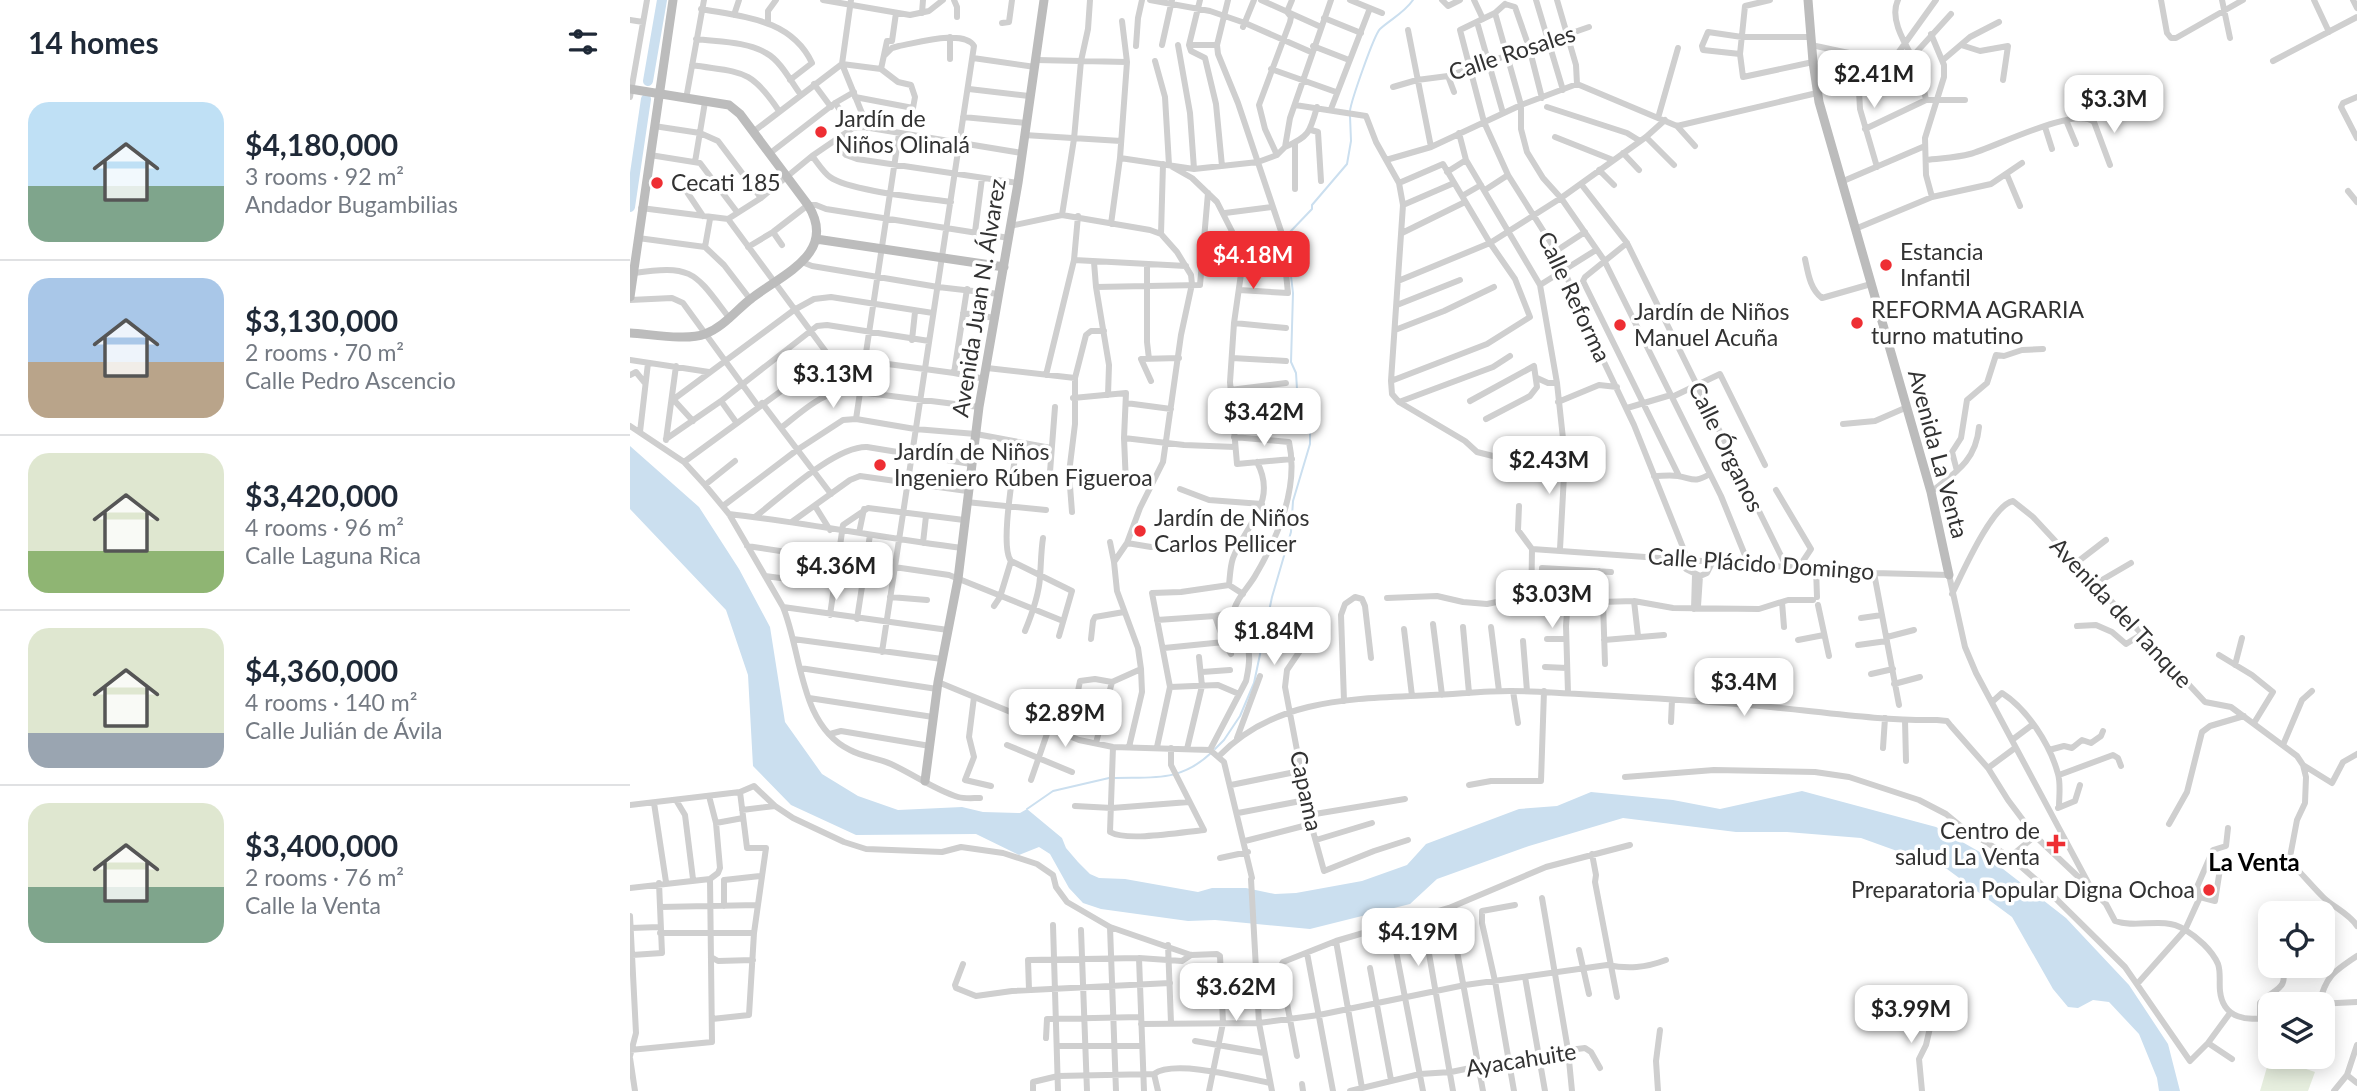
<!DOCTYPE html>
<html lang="en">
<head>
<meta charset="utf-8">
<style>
	body { margin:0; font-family:Lato,sans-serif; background:#f6f6f7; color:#1f2937; height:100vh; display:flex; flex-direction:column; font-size:26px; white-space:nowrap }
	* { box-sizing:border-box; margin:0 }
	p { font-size:23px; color:#747a83 }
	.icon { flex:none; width:38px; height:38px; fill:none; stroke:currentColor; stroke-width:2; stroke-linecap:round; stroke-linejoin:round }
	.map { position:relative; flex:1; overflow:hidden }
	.sheet { display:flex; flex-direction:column; background:#fff; width:630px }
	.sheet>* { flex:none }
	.tools { position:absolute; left:1628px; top:901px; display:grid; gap:14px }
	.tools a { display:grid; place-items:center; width:77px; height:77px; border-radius:14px; background:#fff; box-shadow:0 4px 18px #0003; font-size:35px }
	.price { position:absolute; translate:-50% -60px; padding:0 16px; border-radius:14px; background:#fff; color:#222; font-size:23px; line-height:46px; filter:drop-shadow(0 2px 4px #0008) }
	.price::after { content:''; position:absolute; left:50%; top:42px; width:21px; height:16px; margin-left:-10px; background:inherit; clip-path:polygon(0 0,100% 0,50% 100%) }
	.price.selected { background:#ee2e33; color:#fff }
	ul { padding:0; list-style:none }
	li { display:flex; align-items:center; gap:21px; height:175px; padding:0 28px }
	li+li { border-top:2px solid #e0e1e3 }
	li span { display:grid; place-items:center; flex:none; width:196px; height:140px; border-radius:21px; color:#555 }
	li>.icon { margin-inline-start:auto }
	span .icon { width:84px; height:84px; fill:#fffc; stroke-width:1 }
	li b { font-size:30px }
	h2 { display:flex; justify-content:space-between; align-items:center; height:84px; padding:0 28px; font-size:30px }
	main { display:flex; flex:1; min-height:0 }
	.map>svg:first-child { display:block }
	.green { fill:#e7efdf }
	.water { fill:#cbdfef }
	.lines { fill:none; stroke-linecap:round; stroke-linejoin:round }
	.stream { stroke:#cbdfef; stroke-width:2 }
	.river { stroke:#cbdfef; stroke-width:10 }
	.minor { stroke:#cfcfcf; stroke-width:6 }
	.secondary { stroke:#bcbcbc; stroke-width:9 }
	.poi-dot { fill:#ee2e33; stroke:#fff; stroke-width:2.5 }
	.labels { text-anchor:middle; stroke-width:7; stroke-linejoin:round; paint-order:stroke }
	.street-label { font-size:23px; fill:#323232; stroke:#fff }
	.poi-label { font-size:23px; fill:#323232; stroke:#fff; text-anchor:start }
	.neighbourhood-label { font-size:24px; font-weight:bold; fill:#000; stroke:#fff }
</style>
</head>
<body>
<main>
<section class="sheet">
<h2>14 homes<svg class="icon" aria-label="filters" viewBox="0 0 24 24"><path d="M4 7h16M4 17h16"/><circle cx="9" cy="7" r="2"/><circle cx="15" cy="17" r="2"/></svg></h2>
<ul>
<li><span style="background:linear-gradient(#bfe0f5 60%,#7fa58c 0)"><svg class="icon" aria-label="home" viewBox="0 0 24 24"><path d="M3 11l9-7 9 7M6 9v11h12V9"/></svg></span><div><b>$4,180,000</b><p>3 rooms · 92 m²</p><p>Andador Bugambilias</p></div></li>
<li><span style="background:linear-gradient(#a9c7e8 60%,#b9a48a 0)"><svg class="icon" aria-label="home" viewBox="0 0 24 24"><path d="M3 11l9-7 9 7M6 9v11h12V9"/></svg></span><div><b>$3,130,000</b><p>2 rooms · 70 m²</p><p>Calle Pedro Ascencio</p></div></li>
<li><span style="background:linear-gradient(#dfe7d0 70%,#8fb573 0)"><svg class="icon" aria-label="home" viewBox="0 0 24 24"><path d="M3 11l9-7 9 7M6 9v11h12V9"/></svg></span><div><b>$3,420,000</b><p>4 rooms · 96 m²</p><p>Calle Laguna Rica</p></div></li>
<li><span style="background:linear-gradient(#dfe7d0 75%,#9aa5b1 0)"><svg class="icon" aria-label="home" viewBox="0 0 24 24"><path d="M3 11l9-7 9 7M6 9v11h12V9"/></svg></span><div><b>$4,360,000</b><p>4 rooms · 140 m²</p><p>Calle Julián de Ávila</p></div></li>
<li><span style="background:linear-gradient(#dfe7d0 60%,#7fa58c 0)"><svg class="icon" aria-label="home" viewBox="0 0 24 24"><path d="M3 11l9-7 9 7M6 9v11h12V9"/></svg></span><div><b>$3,400,000</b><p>2 rooms · 76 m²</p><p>Calle la Venta</p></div></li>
</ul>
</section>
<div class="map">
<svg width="1727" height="1091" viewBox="0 0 1727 1091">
	<rect width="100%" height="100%" fill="#fff"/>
	<path class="green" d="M1640 1057 1685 1072 1678 1091H1630Z"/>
	<path class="water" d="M0 446 69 507 109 569 140 627 155 722 192 774 228 796 268 810 332 807 353 812 390 813 397 809 432 838 436 848 448 862 460 874 469 878 495 879 568 892 582 888H616L645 894 666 893 732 881 777 865 796 844 889 809 927 806 961 792 1043 800 1090 809 1172 791 1306 827 1355 855 1436 918 1499 985 1538 1044 1550 1091H1529L1527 1078 1509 1034 1479 1002 1463 1000 1448 1008 1438 1007 1423 989 1382 917 1317 869 1231 838 1157 832H1106L993 818 899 846 807 879 780 904 680 929 585 920 558 921 471 909 453 903 439 888 420 854 409 847 389 855 346 834 226 835 161 805 123 766 118 675 96 610 0 509Z"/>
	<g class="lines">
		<path class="stream" d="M720 111C721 101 744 35 750 29 761 19 774 13 783 0
			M585 749 594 740 610 716 624 683 642 597 661 532 663 501 680 444V425L667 389 666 373 661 362 663 293 657 242 659 233 682 209V205L717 164 721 141 720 116
			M485 778C524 777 550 782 581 753
			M397 809 423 791 479 778"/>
		<path class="river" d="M18 81 32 0
			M0 207 16 99"/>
		<path class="minor" d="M193 0 280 15 299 11 313 0
			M221 0 212 64 238 128
			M324 0 327 7V17
			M520 0 580 11 615 23 681 52
			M598 0 587 45 588 54 608 103 652 234 658 293 609 290
			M631 0 691 27
			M720 0 752 13
			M812 0 818 6 830 0
			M844 0 853 19
			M906 0 933 90
			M927 0 946 65 947 84
			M1140 0 1115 6 1110 54 1113 77 1183 62
			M1268 0C1257 22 1282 53 1290 72 1293 81 1294 91 1296 100
			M1531 0 1537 33 1541 38H1546L1613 0
			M1592 0 1600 38
			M1684 0 1699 32
			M1723 0 1727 8
			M875 4 865 13 830 30 854 122 878 175 926 251 963 339 1004 425 1052 545 1057 559 1056 569 1070 576
			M875 4 885 7 899 47 912 98
			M71 9C114 17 161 19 182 63L160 80
			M292 13 293 0
			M865 13 891 105V129L897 152 913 178 931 198 974 260 1091 496 1119 565
			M104 15 109 0
			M694 18 731 33
			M0 20 13 22
			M138 22V11L146 0
			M847 22 873 113
			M372 23 379 22 382 0
			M613 27 624 0
			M778 30 801 147
			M1301 34 1314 65V77L1295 138 1296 175 1302 197
			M66 39C88 42 116 41 136 53 151 61 161 82 171 95
			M532 45 542 0
			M548 45 560 113 564 169
			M559 45 561 51 575 58 586 104 592 166
			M559 45 570 0
			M559 45H587
			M1181 45C1208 50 1241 61 1268 53L1306 0
			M1331 45 1350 51 1378 46 1373 80
			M506 46 508 18 512 0
			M683 46 719 60
			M1110 54 1073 50 1072 46 1078 32 1112 37H1181
			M1227 54 1230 109 1247 167
			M1282 57 1321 14
			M343 58 405 67
			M320 59V37
			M406 60 497 62
			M1313 60 1340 37 1369 22
			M525 61 535 97 539 165 562 178 587 202 611 249 613 260 604 323 600 382 607 464 662 459
			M1643 61 1727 17
			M62 65C110 73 120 67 149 111
			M251 69 257 41H262L266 13
			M641 69 706 92
			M818 76 824 92
			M184 84 201 107
			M763 87 787 80 818 76 959 27
			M339 89 399 96
			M0 97 17 0
			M1727 97 1713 103 1711 107 1727 138
			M56 99 74 0
			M205 103 223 128 234 127 392 153
			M665 105 736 116 746 142 769 183 773 205 761 381 762 394 769 402 835 441 847 452 863 456 901 454 932 441
			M917 107 997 133 1010 141
			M701 109 740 8
			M333 117 396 123
			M1028 118 1048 48
			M1436 120 1446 144
			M24 126 70 133 88 141 131 198
			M1047 126 1065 146
			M1415 127 1422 149
			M1235 129 1296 100H1335
			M681 130 688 132 691 181
			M123 132 212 64 251 69 268 82 281 85 285 97 283 108 225 97
			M829 133 836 160 910 285 927 383 935 457 930 549
			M394 135 491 141
			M925 137 983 160
			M1016 137 1044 165
			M205 142 216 155 227 159 388 183
			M665 143V189
			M655 147C679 137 680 132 687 107
			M993 153 1009 170
			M139 154 205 103 224 92
			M20 155 70 163 107 212
			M647 155 635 129 629 105 660 22 661 17 657 12 662 0
			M182 156C188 163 193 172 200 177 219 191 294 198 321 202
			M490 158 564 169 628 162 647 155 655 147 660 118 701 0
			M756 160 801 147 891 105 947 84 1047 126 1187 93
			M1296 160C1310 158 1326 158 1340 154 1364 148 1444 106 1464 122L1480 165
			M65 162 75 102
			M969 170 984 185
			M817 172 836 160
			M1377 175 1390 206
			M1211 182 1295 146
			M951 184 997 243 1156 566
			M55 189 73 216
			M855 190 878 175
			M1718 191 1727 202
			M832 196 851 185
			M773 205 824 183
			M11 208 98 219
			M595 213 642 207
			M432 215 444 139 451 61 458 29 460 0
			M98 219 199 356 324 373 355 379
			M98 219 131 198 182 156 223 128 232 114
			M481 224 490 158 497 62 492 21
			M380 226 432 215 520 230 531 234 547 252 561 275 562 284 551 335 533 462 510 508 497 543 484 562 487 591 508 648 511 669 512 692 499 747
			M1225 229 1302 197 1361 184 1392 163
			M143 232 152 245
			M345 232 352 178
			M772 233 835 202
			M531 234 533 164
			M8 238 75 247 94 265 120 299
			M997 243 955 277 953 281 1049 476
			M75 247 80 219
			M118 247 143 232 178 205H186L196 209 379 238
			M611 249 653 243
			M926 251 955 232
			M1175 259C1178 273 1180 289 1192 298L1241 284
			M444 260 556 266
			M172 262 182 266 308 287 369 294
			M464 262 466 287 479 365 478 395
			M517 265V342L519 359
			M4 273C64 264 65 273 100 319
			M768 281 860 243 931 198 1016 137 1035 120
			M910 285 966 250
			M466 287 570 285 578 193
			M0 300 42 298 53 303 128 406
			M767 305 830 280
			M333 313 365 318
			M604 323 656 328
			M765 330 814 311 864 287
			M282 340 285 312
			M602 358 656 361
			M0 360 79 372
			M357 368 445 378
			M324 373 337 289
			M0 375 6 372 15 383
			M416 375 444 260 448 216
			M907 378 918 383H927
			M521 381 511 359 549 358
			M761 381 857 344 900 317 885 279 860 243 813 164 769 183
			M600 390 656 383
			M1042 397 1090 374 1135 465
			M42 398 63 421
			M443 398 496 393 494 438 496 484
			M44 399 164 310 184 299 201 297 303 313
			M91 401 106 422
			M840 401 904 366 907 387 900 396 856 419
			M769 402 863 367 880 356
			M928 402 969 385 987 387
			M132 403 201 494
			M496 403 541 409
			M997 408 1041 395
			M226 419 269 134
			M1213 424 1245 421 1275 408
			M0 426 54 462 75 485 99 514 153 607C172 653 169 725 220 750 233 757 248 758 261 764 283 774 305 790 328 797 335 799 343 798 350 798
			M151 428C170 413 189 395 213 390L349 407
			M10 432 18 363
			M494 438 554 445 605 447
			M36 439 91 401 187 326 197 325 299 341
			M36 440 46 366
			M54 462 199 356
			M1327 471 1322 452 1331 438 1337 400 1357 383 1366 355 1374 356 1392 350 1413 349
			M420 472 425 407
			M1024 476C1032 476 1040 475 1048 476 1064 479 1064 483 1080 474
			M75 485 105 461
			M550 489 579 500 632 504
			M1146 490 1181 549 1169 567
			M1301 492C1325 473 1346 461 1349 427
			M336 502 416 510
			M93 506 167 450 213 420 226 419 285 429 346 434 421 448
			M185 506 200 530
			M889 506 888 530 902 549 901 612
			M442 512 439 473 445 424V378L456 335 461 331H474
			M99 514C177 523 254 538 332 548
			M125 517C151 497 205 446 237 447L341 464
			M163 521 220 480 230 476 337 491
			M229 533 234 509
			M480 542 484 562
			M293 543 296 516
			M497 543 521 547
			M117 546 209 560
			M902 549 1244 573 1319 575 1335 647 1346 673 1462 890 1476 904 1485 921C1507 929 1532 916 1554 929 1567 937 1582 950 1588 964 1591 972 1589 983 1590 991 1593 1019 1618 1022 1640 1016
			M381 561 442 591 429 636
			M1446 563 1476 540
			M264 567 319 575 433 621
			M1186 568 1187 597
			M1244 573 1269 705
			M135 576 204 585
			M1070 576 1077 573 1083 561
			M1465 584 1501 563
			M599 585C600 576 600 567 603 558 616 524 648 502 627 462
			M1322 594C1332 574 1362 505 1383 501L1403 517 1575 702 1601 707 1667 756 1673 765 1702 783 1713 762 1727 754
			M260 597 297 600
			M757 598 807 596 833 602 857 604 901 595
			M1004 601 1008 636
			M973 602 975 664
			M1152 602 1154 627
			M937 603 1004 601 1043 608 1129 609 1158 600H1183
			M967 603 969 571
			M1188 605 1199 656
			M364 606 370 597 381 561C369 547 385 464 387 442
			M1068 606 1070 576
			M153 607 318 630
			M1064 609 1065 575
			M938 611 914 610 910 608 912 568 981 572
			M200 615 213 525 238 508 334 520
			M585 616 594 642 601 654
			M1231 618 1252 615
			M227 619 240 535
			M527 620 585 616 603 612
			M803 624 812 695
			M1447 626 1466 625 1482 632 1496 644 1512 634
			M833 627 839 693
			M861 627 869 691
			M774 629 782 696
			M395 631C402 614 409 595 410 577 411 564 411 551 413 538
			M680 636 657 670 655 687 681 824 694 871 744 851 778 840
			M1257 637 1284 630
			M163 639 312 659
			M461 639 463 621 465 617 494 612
			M917 639H936
			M974 640 1034 635
			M1168 640 1194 635
			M893 641 897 691
			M1228 645 1257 641
			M534 648 594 642
			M252 652 344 46C334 29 287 43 269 46L262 48 254 56
			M1589 655 1622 675 1643 692 1624 723
			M1605 665 1612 638
			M915 667 937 668
			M170 668 307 689
			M572 672 600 670
			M1241 674 1263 669
			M308 682 449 740 483 747 580 750 594 762 622 878 621 879 629 1023 642 1091
			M1264 684 1290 677
			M540 687 588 685 609 694
			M883 691 888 723
			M938 693 936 626 940 570
			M344 697 339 737 344 757 335 780 361 786
			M179 698 303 717
			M714 701 711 615 715 604 725 597 732 599 735 606 741 658
			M1362 702 1372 693C1397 709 1420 744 1428 774 1431 784 1429 796 1429 807
			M1275 720 1276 761
			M1041 722 1042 700
			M200 734 211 731 300 746
			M439 736 450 681 465 679 482 682 511 669
			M607 738 630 676
			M1382 740 1402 725
			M466 743 482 682
			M377 745 442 772
			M1653 745 1672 700 1682 691
			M483 747 480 832C497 842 553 832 574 830L541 765V748
			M527 747 540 687 522 593 551 592 599 585 613 594
			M1253 748 1255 718
			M557 749 572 686 569 657
			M580 750 616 681C618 671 621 659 618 649 614 638 602 625 603 614 605 600 618 588 625 576 648 537 669 487 659 442L604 437
			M1419 750 1434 746 1442 748 1452 740 1461 743 1471 736 1473 731
			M589 756C647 697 724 699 801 695 827 694 854 691 880 691 903 691 926 693 949 694 1005 697 1062 700 1118 705 1181 710 1244 721 1307 720L1317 721 1321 726 1358 768 1378 800 1405 836 1458 886
			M1673 765 1676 777 1675 803 1667 820 1660 857 1662 864C1673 875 1682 886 1693 897 1703 907 1720 914 1727 926
			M1358 768 1385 748
			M1429 775 1483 755 1488 758 1491 766
			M995 777 1084 770 1185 772 1219 777 1289 800 1316 814 1333 828 1380 857 1411 884 1495 967 1560 1061 1578 1043 1600 1013
			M401 780 419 728
			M601 785 670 771
			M839 785 861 781H911L914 691
			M79 796 86 823 113 818
			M46 800 55 815 63 879
			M24 803 36 882
			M0 805 110 792 124 786 145 806 163 818 214 842 236 849 312 852 331 847 373 853 407 864 423 875 426 887 437 902 480 927 561 955 587 954 590 956 593 1023 579 1091
			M445 806 482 808 559 802
			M1428 808 1445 801 1450 785
			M112 810 145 806
			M608 813 676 800
			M679 815 775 799
			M1539 824 1557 792 1572 732 1580 726 1614 716
			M686 840 742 823
			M615 841 681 824
			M962 854 966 875 965 882 987 997
			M1380 857 1405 836
			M590 858 618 852
			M1590 869 1585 901 1570 897 1567 887 1583 850 1596 846 1598 828
			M0 888 80 879 88 873 90 868 86 823
			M912 898 938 1050 942 1091
			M94 906V880L130 876
			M30 907 128 905
			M819 908 853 1091
			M0 916 6 1033 0 1056
			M423 925 428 1091
			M761 925 793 1091
			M480 927 486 1091
			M0 928 30 927
			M451 930 457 1091
			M1640 932V940
			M30 933H124
			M706 941 732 1088
			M538 945 541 1023
			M767 949 795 945 798 948 823 1091
			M949 950 959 994
			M677 953 703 1091
			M2 955 32 953 29 883
			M81 957 88 961 123 960
			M509 958 514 1091
			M333 964 325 985 326 988 346 996 382 991 540 983
			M740 968 761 1080
			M895 977 915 1091
			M1508 983 1555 930 1570 897
			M399 990 398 960 509 958 552 961 561 955
			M1687 1004 1727 1002
			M1689 1004C1696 976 1703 972 1727 956
			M82 1019 119 1015 124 933 136 848H117L110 792
			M1630 1019V1003C1642 989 1661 990 1651 966
			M511 1024 629 1023 689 1015 835 985 977 965C998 969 1015 968 1036 960
			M416 1038 417 1019 511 1017
			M565 1041 634 1053
			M1578 1043 1602 1059
			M427 1046H512
			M0 1050 82 1042 80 879
			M667 1056 650 967 653 962 706 941 819 908 916 867 1000 845
			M0 1058 5 1091
			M524 1074 528 1091
			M1717 1075 1727 1083
			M672 1084 673 1091
			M403 1091V1082L428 1076 524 1074C544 1059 615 1078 640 1083
			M720 1091 790 1074 821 1072 908 1054 955 1048 961 1052 970 1068
			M884 1091 865 981 852 923V911L885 905
			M1028 1091 1026 1061 1030 1030
			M1292 1091 1289 1059 1296 1045 1306 1002
			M1704 1091 1717 1075 1727 1045"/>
		<path class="secondary" d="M1178 0 1183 62 1189 102 1301 492 1319 575
			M0 89 99 105 110 114 178 205C208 253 153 274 122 298 107 309 94 327 75 334 57 341 20 334 0 333
			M186 239 374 267
			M0 297 43 0
			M295 781 308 682 328 579 349 407 388 183 414 0"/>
	</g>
	<g class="poi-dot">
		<circle cx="191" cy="132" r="7"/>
		<circle cx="27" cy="183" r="7"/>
		<circle cx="1256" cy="265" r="7"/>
		<circle cx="1227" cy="323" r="7"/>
		<circle cx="990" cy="325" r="7"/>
		<circle cx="250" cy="465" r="7"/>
		<circle cx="510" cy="531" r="7"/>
		<path d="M1422.5 833.5h7v7h7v7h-7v7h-7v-7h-7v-7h7z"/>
		<circle cx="1579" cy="890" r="7"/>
	</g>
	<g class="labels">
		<g class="street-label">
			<text transform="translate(882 53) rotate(-18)" y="8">Calle Rosales</text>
			<text transform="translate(944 297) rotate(65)" y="8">Calle Reforma</text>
			<text transform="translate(349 298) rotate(-81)" y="8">Avenida Juan N. Álvarez</text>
			<text transform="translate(1096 447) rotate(64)" y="8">Calle Órganos</text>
			<text transform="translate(1308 454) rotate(75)" y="8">Avenida La Venta</text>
			<text transform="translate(1131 564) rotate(4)" y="8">Calle Plácido Domingo</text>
			<text transform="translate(1491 613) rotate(47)" y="8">Avenida del Tanque</text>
			<text transform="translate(676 791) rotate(78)" y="8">Capama</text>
			<text transform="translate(891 1060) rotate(-9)" y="8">Ayacahuite</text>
		</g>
		<g class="poi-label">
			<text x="205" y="127">Jardín de<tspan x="205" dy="26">Niños Olinalá</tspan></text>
			<text x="41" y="191">Cecati 185</text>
			<text x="1270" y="260">Estancia<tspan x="1270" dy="26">Infantil</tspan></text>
			<text x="1241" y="318">REFORMA AGRARIA<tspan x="1241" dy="26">turno matutino</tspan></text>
			<text x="1004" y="320">Jardín de Niños<tspan x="1004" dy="26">Manuel Acuña</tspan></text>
			<text x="264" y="460">Jardín de Niños<tspan x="264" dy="26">Ingeniero Rúben Figueroa</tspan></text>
			<text x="524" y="526">Jardín de Niños<tspan x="524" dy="26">Carlos Pellicer</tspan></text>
			<text x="1410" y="839" text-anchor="end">Centro de<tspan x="1410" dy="26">salud La Venta</tspan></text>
			<text x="1565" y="898" text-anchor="end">Preparatoria Popular Digna Ochoa</text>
		</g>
		<g class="neighbourhood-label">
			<text x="1624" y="871">La Venta</text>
		</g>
	</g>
</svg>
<div class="tools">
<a><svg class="icon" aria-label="locate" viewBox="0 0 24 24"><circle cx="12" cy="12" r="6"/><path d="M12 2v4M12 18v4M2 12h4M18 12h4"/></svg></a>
<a><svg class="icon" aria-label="layers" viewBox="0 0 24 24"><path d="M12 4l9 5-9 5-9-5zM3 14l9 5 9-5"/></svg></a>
</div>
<b class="price" style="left:1244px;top:110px">$2.41M</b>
<b class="price" style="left:1484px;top:135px">$3.3M</b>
<b class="price selected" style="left:623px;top:291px">$4.18M</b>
<b class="price" style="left:203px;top:410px">$3.13M</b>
<b class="price" style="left:634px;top:448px">$3.42M</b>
<b class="price" style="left:919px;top:496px">$2.43M</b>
<b class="price" style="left:206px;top:602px">$4.36M</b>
<b class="price" style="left:922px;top:630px">$3.03M</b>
<b class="price" style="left:644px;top:667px">$1.84M</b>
<b class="price" style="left:1114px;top:718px">$3.4M</b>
<b class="price" style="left:435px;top:749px">$2.89M</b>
<b class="price" style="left:788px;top:968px">$4.19M</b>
<b class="price" style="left:606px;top:1023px">$3.62M</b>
<b class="price" style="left:1281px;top:1045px">$3.99M</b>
</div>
</main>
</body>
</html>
